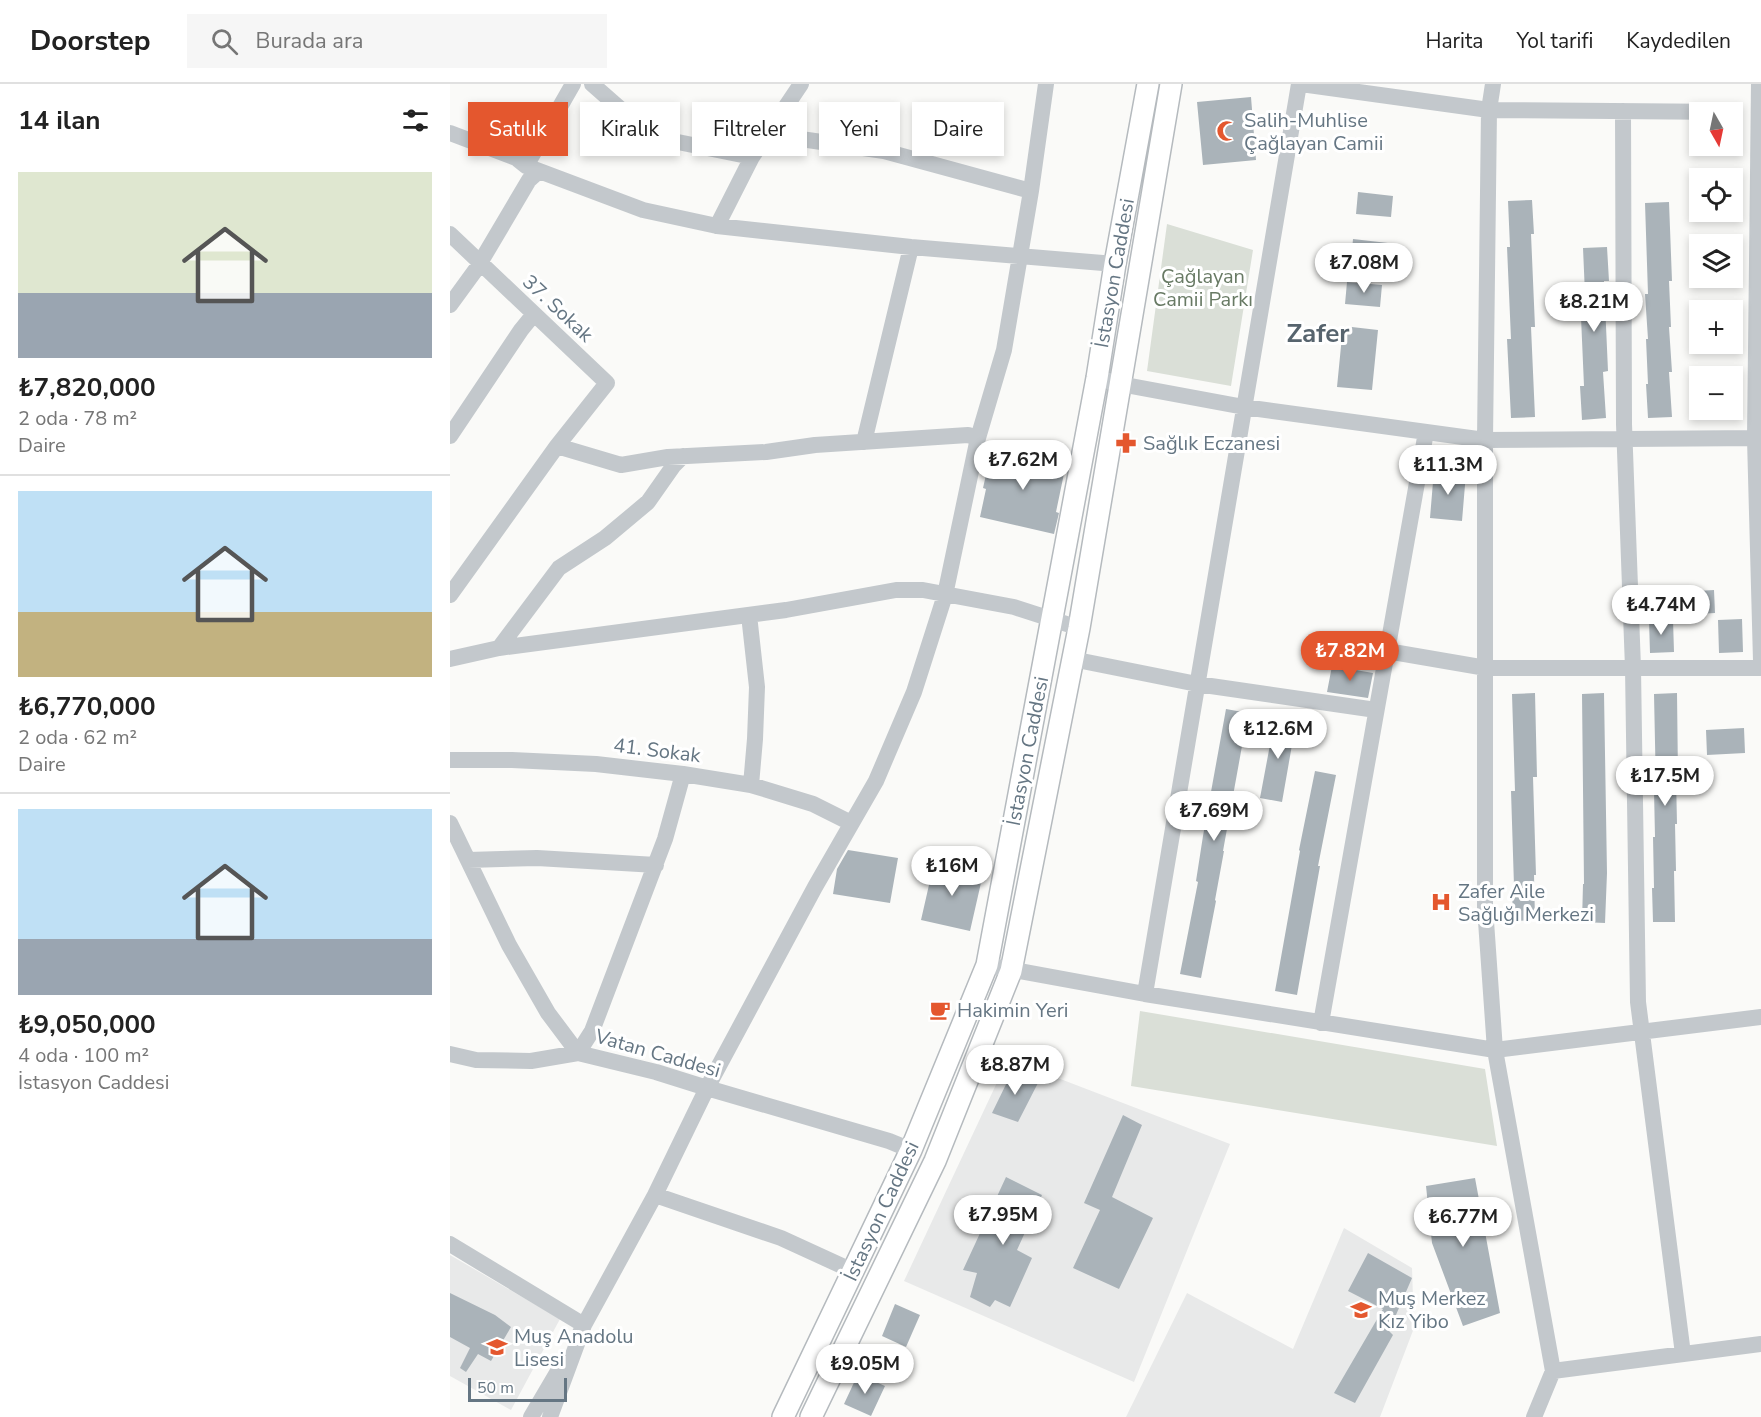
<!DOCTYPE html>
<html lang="tr">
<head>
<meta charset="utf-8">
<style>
	body { margin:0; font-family:"Nunito Sans",sans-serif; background:#f6f6f6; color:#222; height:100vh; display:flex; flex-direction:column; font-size:22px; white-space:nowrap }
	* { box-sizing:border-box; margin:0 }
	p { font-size:20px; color:#767676 }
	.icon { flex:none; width:33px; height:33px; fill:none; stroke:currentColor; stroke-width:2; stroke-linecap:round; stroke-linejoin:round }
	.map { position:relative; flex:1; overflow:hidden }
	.details { display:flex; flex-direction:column; background:#fff; width:450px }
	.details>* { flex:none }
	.banner { position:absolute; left:18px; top:18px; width:570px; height:54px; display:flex; gap:12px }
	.needle { width:39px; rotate:171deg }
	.fabs { position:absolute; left:1239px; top:18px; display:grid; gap:12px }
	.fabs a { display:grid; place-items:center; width:54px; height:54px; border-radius:0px; background:#fff; box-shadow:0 3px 9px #0003; font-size:30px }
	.scale { position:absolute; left:18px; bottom:15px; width:99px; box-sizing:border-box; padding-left:6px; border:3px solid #657683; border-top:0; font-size:16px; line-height:21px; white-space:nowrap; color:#657683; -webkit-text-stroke:4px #fff; paint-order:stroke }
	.price { position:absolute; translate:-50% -51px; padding:0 14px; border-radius:21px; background:#fff; color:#222; font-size:20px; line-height:39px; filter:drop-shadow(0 2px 3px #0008) }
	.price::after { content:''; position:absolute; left:50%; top:36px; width:18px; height:14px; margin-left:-9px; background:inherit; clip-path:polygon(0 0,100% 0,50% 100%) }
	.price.selected { background:#e4572e; color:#fff }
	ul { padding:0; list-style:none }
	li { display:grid; align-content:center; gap:12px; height:318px; padding:0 18px }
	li+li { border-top:2px solid #e0e0e0 }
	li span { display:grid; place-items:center; height:186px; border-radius:0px; color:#555 }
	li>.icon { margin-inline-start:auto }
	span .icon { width:108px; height:108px; fill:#fffc; stroke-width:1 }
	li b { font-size:26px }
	h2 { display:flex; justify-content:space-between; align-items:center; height:72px; padding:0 18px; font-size:26px }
	.tag { padding:0 21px; border-radius:0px; background:#fff; box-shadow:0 3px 9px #0003; font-size:21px; line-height:54px }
	.tag.selected { background:#e4572e; color:#fff }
	header { display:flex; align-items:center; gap:36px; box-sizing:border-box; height:84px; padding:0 30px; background:#fff; border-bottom:2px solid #e0e0e0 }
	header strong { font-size:28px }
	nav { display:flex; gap:33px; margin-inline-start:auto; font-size:21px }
	.search { width:420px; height:54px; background:#f6f6f6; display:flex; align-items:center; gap:15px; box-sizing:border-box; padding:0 21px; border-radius:0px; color:#767676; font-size:22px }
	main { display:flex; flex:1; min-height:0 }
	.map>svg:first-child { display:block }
	.built { fill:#e8e9e9 }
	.green { fill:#dadfd7 }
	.building { fill:#aab3b9 }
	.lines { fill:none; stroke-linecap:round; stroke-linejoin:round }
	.major-casing { stroke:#b5babe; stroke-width:24 }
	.minor { stroke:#c3c8cc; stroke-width:16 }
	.major { stroke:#fff; stroke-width:21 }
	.labels { text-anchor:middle; stroke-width:6; stroke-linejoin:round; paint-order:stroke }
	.poi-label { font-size:20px; fill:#657683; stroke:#fff; text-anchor:start }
	.street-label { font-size:20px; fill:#657683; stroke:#fff }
	.park-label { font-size:20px; fill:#687a64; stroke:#fff }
	.district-label { font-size:26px; font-weight:bold; fill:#57646e; stroke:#fff }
</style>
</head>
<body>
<header>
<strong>Doorstep</strong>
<div class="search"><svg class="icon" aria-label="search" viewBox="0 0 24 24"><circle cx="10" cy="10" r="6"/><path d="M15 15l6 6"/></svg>Burada ara</div>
<nav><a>Harita</a><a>Yol tarifi</a><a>Kaydedilen</a></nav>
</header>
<main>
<section class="details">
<h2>14 ilan<svg class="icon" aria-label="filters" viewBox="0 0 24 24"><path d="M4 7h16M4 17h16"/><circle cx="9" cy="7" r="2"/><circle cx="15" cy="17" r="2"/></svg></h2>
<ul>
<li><span style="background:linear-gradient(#dfe7d0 65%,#9aa5b1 0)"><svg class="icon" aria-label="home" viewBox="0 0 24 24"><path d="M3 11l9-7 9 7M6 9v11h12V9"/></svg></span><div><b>₺7,820,000</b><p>2 oda · 78 m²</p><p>Daire</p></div></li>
<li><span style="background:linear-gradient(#bfe0f5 65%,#c2b280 0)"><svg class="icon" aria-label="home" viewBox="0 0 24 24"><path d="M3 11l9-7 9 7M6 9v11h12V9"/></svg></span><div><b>₺6,770,000</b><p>2 oda · 62 m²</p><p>Daire</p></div></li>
<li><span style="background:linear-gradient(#bfe0f5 70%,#9aa5b1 0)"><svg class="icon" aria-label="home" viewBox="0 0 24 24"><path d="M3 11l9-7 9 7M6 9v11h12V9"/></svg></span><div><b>₺9,050,000</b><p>4 oda · 100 m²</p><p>İstasyon Caddesi</p></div></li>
</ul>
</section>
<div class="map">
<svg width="1311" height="1333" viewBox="0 0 1311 1333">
	<rect width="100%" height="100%" fill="#fafaf8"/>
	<path class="built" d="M558 975 780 1060 684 1298 454 1197Z
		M894 1144 962 1184 964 1244 930 1333H676L737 1209 843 1265Z
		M0 1171 110 1235 61 1326 0 1292Z"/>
	<path class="green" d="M717 140 803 166 781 302 697 287Z
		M690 927 1035 985 1047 1062 681 1002Z"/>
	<path class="building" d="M801 13 806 76 753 81 747 18Z
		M908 108 943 112 941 133 906 130Z
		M1082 116 1084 150H1081L1085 243H1081L1085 333 1061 334 1057 255H1061L1057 163H1060L1058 117Z
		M1219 118 1222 197H1219L1221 243H1219L1222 288H1219L1222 333 1198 334 1196 300H1198L1196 255H1198L1195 210H1198L1195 119Z
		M903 155 938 159 936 180 901 177Z
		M1157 163 1159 197H1154L1158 287 1153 288 1156 334 1132 336 1130 302H1134L1130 210H1135L1133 164Z
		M897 198 932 201 930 223 895 220Z
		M893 242 928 246 922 306 887 303Z
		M542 364 616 380 606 428 609 429 604 450 530 433 536 405 533 404Z
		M984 386 1016 389 1012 437 980 434Z
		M1264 506 1265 529 1230 531 1229 508Z
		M1292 535 1293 568 1269 569 1268 536Z
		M1199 536H1223L1224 568 1200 569Z
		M882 582 923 589 918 614 877 608Z
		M1085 609 1087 693H1083L1086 791H1084L1085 836 1063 837 1062 802H1064L1061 707H1065L1062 610Z
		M1154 609 1157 789 1155 839 1132 838 1133 800H1134L1132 610Z
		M1227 609 1228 693H1226L1227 740H1225L1226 787H1224L1225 838H1203L1202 804H1204L1203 753H1205L1204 706H1206L1204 610Z
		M776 625 798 629 773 767H774L765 816 766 817 751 894 730 890 748 798 746 797 753 752Z
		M825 634 846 638 832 718 810 714Z
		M1294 644 1295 669 1257 671 1256 646Z
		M865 687 886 691 868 782H870L847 911 825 907 850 767 849 766Z
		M398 766 448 774 440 819 383 810 387 785Z
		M484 779 533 790 520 847 471 836Z
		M563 986 589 997 568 1038 542 1029Z
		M673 1031 692 1041 662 1113 703 1134 669 1205 623 1184 650 1126 634 1119Z
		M556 1093 592 1111 567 1166 582 1174 560 1223 545 1216 540 1223 520 1213 527 1189 513 1186Z
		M1025 1094 1050 1229 1013 1242 982 1159 976 1102Z
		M918 1169 962 1194 939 1247 943 1251 905 1319 884 1309 933 1225 898 1207Z
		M0 1209 45 1231 61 1243 41 1277 28 1270 16 1288 10 1284 20 1264 0 1253Z
		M445 1220 470 1231 456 1263 432 1252Z
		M408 1290 435 1302 421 1332 394 1320Z"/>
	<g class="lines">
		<g class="major-casing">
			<path id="major" d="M333 1333 461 1066 537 881 647 294 665 180 698 0
				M361 1333 485 1077 561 887 629 544 721 0"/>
		</g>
		<path class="minor" d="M123 0 76 82 193 126 267 142 461 163 665 180
			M142 0 191 43 213 55 302 73
			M851 0 1039 26 1043 0
			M1309 0 1305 355 1311 577
			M1173 27 1174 340 1183 584 1188 918 1233 1270
			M0 49 66 74 76 82
			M316 50 434 67 581 107
			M267 142 302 73 351 0
			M0 150 157 299 107 362
			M0 221 27 184 79 96 89 87
			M647 294 670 300 794 323 1035 356 1311 354
			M0 352 71 246 84 230
			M414 358 461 163
			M0 511 107 362 171 381 218 373 316 368 365 361 518 351 528 354
			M299 531 307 603 305 655 301 701
			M49 564 109 484 155 454 198 418 224 381 233 372
			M937 567 1036 584H1311
			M0 575 49 564 336 526 446 506H473L564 523 629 544
			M622 575 747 600 926 626
			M0 676H62L146 680 233 690 301 701 363 720 401 739
			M0 739 59 861 98 929 128 969 206 988 257 1004 439 1057 461 1066
			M18 776 87 774 206 781
			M537 881 695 910 1045 966 1035 823V356L1039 26 1280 28
			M695 910 849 0
			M1311 933 1045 966 1103 1287 1311 1260
			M871 939 976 348
			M0 970 26 976 81 977 128 969 142 947 215 755 233 690
			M205 1111 331 1154 403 1187
			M0 1160 134 1241 130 1249
			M81 1333 111 1282
			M100 1333 134 1241 205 1111 257 1004 365 803 426 697 464 608 495 511 528 354 554 266 581 107 596 0
			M1084 1333 1103 1287"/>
		<use href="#major" class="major"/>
	</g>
	<defs>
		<g id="mosque-bare" transform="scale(1.62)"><path d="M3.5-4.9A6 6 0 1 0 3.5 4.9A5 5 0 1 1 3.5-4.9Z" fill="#e4572e" stroke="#fff" stroke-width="2.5" paint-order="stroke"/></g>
		<g id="pharmacy-bare" transform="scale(1.62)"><path d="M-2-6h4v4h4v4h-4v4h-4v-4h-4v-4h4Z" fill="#e4572e" stroke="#fff" stroke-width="2.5" paint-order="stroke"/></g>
		<g id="hospital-bare" transform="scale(1.62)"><path d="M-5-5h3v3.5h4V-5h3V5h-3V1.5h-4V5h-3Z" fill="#e4572e" stroke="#fff" stroke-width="2.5" paint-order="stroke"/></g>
		<g id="cafe-bare" transform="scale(1.62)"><path d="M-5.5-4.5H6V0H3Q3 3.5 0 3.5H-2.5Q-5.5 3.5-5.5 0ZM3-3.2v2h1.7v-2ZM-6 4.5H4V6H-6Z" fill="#e4572e" stroke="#fff" stroke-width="2.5" paint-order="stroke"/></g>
		<g id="school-bare" transform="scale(1.62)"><path d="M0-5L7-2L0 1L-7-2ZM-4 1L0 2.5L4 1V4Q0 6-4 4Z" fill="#e4572e" stroke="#fff" stroke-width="2.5" paint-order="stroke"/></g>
	</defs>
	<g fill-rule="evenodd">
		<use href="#mosque-bare" x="777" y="47"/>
		<use href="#pharmacy-bare" x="676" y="359"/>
		<use href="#hospital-bare" x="991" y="818"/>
		<use href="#cafe-bare" x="490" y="926"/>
		<use href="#school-bare" x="911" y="1226"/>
		<use href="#school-bare" x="47" y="1263"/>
	</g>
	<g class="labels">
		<g class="poi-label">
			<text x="794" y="43">Salih-Muhlise<tspan x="794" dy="23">Çağlayan Camii</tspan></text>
			<text x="693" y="366">Sağlık Eczanesi</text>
			<text x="1008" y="814">Zafer Aile<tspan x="1008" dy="23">Sağlığı Merkezi</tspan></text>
			<text x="507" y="933">Hakimin Yeri</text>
			<text x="928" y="1221">Muş Merkez<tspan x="928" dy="23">Kız Yibo</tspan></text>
			<text x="64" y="1259">Muş Anadolu<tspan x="64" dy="23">Lisesi</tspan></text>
		</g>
		<g class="street-label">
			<text transform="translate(664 189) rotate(-80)" y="7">İstasyon Caddesi</text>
			<text transform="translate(108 224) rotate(43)" y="7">37. Sokak</text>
			<text transform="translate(207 666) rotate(7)" y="7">41. Sokak</text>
			<text transform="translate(577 667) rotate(-79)" y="7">İstasyon Caddesi</text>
			<text transform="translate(208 969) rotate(16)" y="7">Vatan Caddesi</text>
			<text transform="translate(431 1127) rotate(-65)" y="7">İstasyon Caddesi</text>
		</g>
		<g class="park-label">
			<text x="753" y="199">Çağlayan<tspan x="753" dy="23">Camii Parkı</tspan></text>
		</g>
		<g class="district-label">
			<text x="868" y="258">Zafer</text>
		</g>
	</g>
</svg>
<div class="fabs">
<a><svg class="needle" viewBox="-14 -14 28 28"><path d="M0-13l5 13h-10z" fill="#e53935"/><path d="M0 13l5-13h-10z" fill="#767676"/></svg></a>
<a><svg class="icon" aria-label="locate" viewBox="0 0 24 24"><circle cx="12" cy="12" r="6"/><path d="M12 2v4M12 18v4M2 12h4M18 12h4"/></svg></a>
<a><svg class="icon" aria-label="layers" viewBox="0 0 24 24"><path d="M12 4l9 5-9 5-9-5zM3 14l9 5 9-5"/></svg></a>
<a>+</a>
<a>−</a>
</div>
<div class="scale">50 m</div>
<b class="price" style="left:914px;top:210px">₺7.08M</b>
<b class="price" style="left:1144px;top:249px">₺8.21M</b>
<b class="price" style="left:573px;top:407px">₺7.62M</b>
<b class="price" style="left:998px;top:412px">₺11.3M</b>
<b class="price" style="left:1211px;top:552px">₺4.74M</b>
<b class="price selected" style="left:900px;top:598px">₺7.82M</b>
<b class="price" style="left:828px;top:676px">₺12.6M</b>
<b class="price" style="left:1215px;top:723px">₺17.5M</b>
<b class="price" style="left:764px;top:758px">₺7.69M</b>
<b class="price" style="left:502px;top:813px">₺16M</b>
<b class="price" style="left:565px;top:1012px">₺8.87M</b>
<b class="price" style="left:553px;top:1162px">₺7.95M</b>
<b class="price" style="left:1013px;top:1164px">₺6.77M</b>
<b class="price" style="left:415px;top:1311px">₺9.05M</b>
<div class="banner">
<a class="tag selected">Satılık</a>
<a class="tag">Kiralık</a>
<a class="tag">Filtreler</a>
<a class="tag">Yeni</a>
<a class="tag">Daire</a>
</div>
</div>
</main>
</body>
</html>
